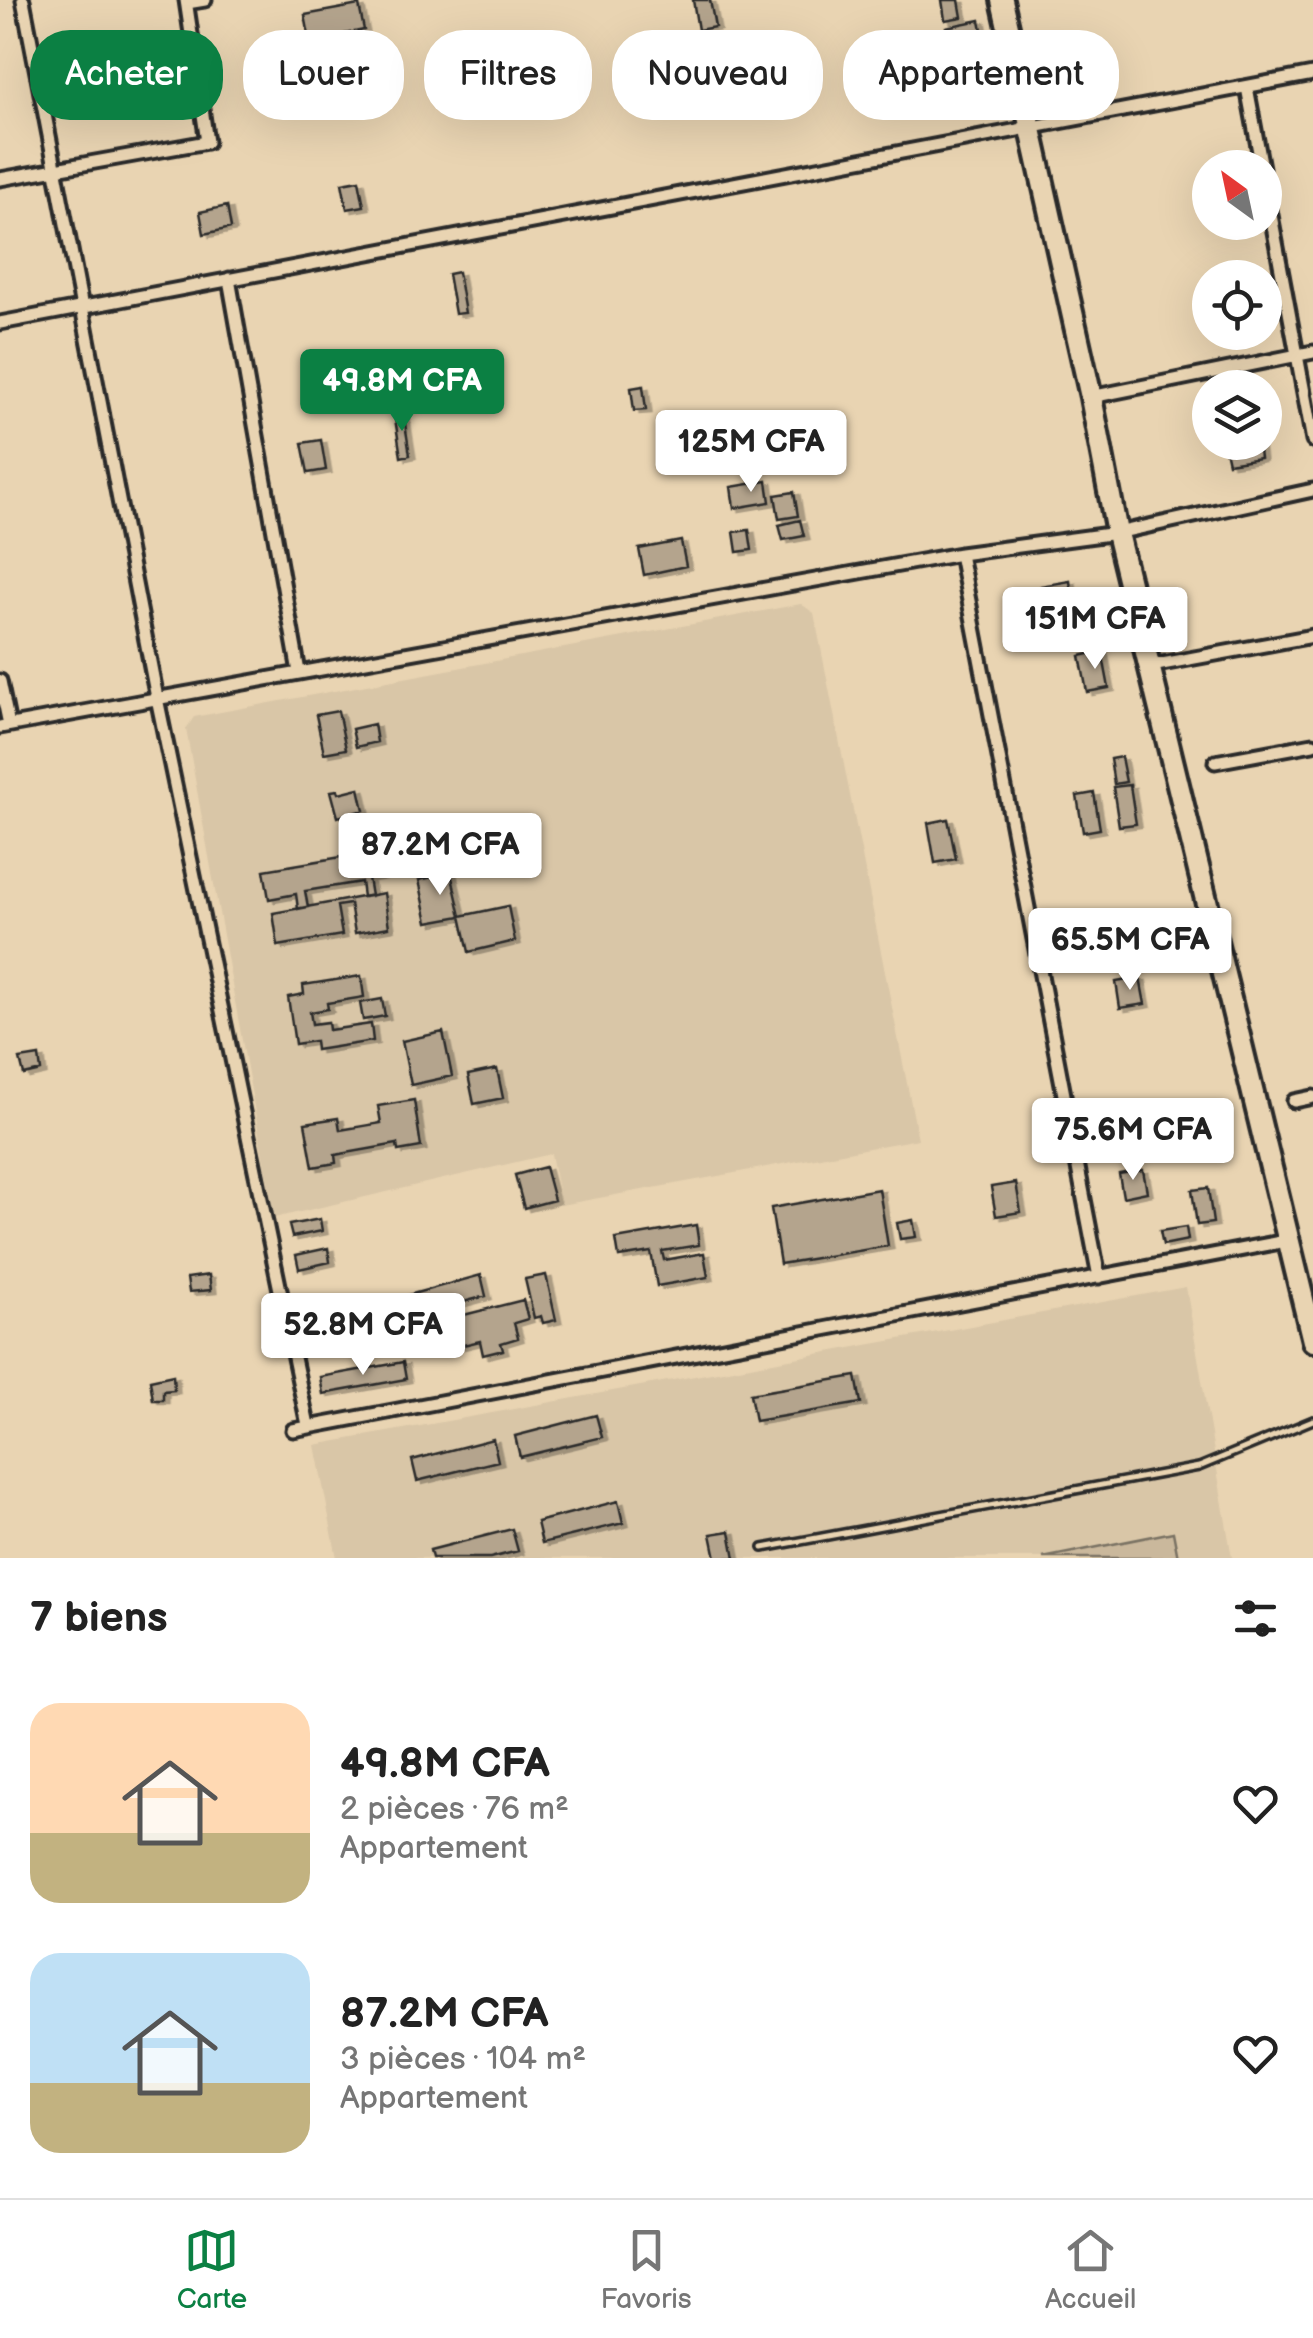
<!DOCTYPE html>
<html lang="fr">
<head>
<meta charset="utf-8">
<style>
	body { margin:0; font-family:"Balsamiq Sans",sans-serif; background:#f2f2f2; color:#222; height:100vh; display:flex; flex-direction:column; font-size:38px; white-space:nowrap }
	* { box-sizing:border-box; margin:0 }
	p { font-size:32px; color:#767676 }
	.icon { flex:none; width:55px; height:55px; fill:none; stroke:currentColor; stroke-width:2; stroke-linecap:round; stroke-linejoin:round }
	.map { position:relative; height:1558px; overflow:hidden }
	.drawer { display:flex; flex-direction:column; background:#fff; flex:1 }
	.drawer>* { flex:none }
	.hud { position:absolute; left:30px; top:30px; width:1255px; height:90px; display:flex; gap:20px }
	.needle { width:65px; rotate:327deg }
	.tools { position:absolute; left:1192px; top:150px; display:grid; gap:20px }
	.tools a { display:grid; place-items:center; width:90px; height:90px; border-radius:50%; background:#fff; box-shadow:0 10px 40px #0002; font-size:50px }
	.price { position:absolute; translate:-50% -85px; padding:0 22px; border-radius:10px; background:#fff; color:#222; font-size:32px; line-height:65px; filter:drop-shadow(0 2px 5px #0008) }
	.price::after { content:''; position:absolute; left:50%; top:60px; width:30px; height:22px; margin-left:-15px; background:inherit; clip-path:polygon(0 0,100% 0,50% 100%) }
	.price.active { background:#0b8043; color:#fff }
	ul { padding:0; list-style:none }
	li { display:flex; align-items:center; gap:30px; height:250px; padding:0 30px }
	li span { display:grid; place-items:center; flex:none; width:280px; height:200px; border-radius:30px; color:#555 }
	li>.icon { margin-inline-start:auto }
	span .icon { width:120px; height:120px; fill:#fffc; stroke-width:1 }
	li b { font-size:42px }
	h2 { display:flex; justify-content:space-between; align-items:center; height:120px; padding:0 30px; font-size:42px }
	.pill { padding:0 35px; border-radius:40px; background:#fff; box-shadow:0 10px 40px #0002; font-size:35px; line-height:90px }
	.pill.active { background:#0b8043; color:#fff }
	.tab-bar { display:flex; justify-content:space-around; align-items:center; height:140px; border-top:2px solid #e0e0e0; background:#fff; font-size:28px; color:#767676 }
	.tab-bar a { display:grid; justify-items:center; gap:5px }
	.tab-bar .active { color:#0b8043 }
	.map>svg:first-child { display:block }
	.built { fill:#d9c6a7 }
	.green { fill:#cab89c; stroke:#7a7264; stroke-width:2.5 }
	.building { fill:#b4a48d; stroke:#2b2b2b; stroke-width:2.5; filter:url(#shadow) }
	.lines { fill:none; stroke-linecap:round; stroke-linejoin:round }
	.lane-casing { stroke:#2b2b2b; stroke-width:12 }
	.street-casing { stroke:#2b2b2b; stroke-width:19 }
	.highway-casing { stroke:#2b2b2b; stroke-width:28 }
	.lane { stroke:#e9d4b2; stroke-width:5 }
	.street { stroke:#e9d4b2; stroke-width:11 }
	.highway { stroke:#e9d4b2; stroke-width:20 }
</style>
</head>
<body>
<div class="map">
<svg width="1313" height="1558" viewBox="0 0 1313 1558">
	<defs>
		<filter id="shadow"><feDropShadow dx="5.5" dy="3" stdDeviation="0" flood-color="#0004"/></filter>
	</defs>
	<rect width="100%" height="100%" fill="#e9d4b2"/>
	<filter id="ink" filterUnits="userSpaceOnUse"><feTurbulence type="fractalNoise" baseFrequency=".01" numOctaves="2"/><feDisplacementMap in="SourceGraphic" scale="20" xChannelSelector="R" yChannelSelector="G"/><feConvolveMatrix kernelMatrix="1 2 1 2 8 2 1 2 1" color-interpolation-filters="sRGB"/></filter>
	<g filter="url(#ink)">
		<path class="built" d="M801 604 814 613 918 1139 561 1205 551 1154 274 1218 186 729 194 717Z
			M1186 1287 1232 1558H337L315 1445Z"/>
		<path class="green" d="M1173 1532 1178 1558H1043Z"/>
		<path class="building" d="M693 0H710L715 27 698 30Z
			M942 0H959L962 17 945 20Z
			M359 5 364 30 310 41 305 15Z
			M980 20 984 39 950 46 946 27Z
			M359 180 364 206 347 209 342 183Z
			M227 206 231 228 204 234 200 212Z
			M458 272 465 313 455 314 448 274Z
			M643 386 646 410 634 411 631 388Z
			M403 411 410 455 401 457 394 412Z
			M321 440 326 470 308 473 302 443Z
			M1241 442H1258L1260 458 1228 463 1224 445Z
			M767 481 770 502 734 508 731 487Z
			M794 492 798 516 779 519 775 495Z
			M800 520 804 536 783 540 779 525Z
			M749 530 752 550 737 552 734 532Z
			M681 541 686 566 644 575 639 549Z
			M1070 581 1073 602 1045 607 1041 586Z
			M1102 651 1109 688 1087 692 1080 656Z
			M338 711 346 749 324 753 316 715Z
			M374 724 377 742 356 747 352 729Z
			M1121 757 1126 782 1114 784 1110 759Z
			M1130 785 1136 824 1119 826 1113 787Z
			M359 788 364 810 338 817 331 791 338 790 339 793Z
			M1094 793 1100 829 1083 832 1077 796Z
			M948 819 956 859 935 863 928 823Z
			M377 851 381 876 368 878 371 896 363 897 361 882 305 891 308 907 298 909 296 894 269 899 264 870Z
			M451 873 461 916 428 922 419 880Z
			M384 893 389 927 355 933 350 904 337 906 342 935 278 946 273 913Z
			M508 906 515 941 469 952 461 916Z
			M1101 927 1103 944 1084 947 1081 930Z
			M1105 948 1108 964 1087 967 1085 951Z
			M361 976 364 997 327 1003 328 1009 310 1012 312 1024 328 1022 329 1030 371 1024 373 1041 316 1050 315 1041 295 1044 288 997 304 994 303 985Z
			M1140 978 1145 1004 1120 1008 1116 982Z
			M382 999 385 1016 363 1020 360 1003Z
			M443 1032 452 1076 411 1085 402 1041Z
			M39 1056 41 1071 24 1075 20 1059Z
			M497 1069 503 1098 474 1104 468 1075Z
			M414 1100 421 1147 398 1151 397 1144 335 1155 336 1163 313 1167 305 1123 338 1118 340 1130 381 1123 378 1106Z
			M545 1167 554 1200 524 1208 515 1175Z
			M1143 1170 1147 1192 1123 1197 1119 1174Z
			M1016 1183 1021 1212 996 1216 991 1187Z
			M1208 1188 1213 1223 1197 1225 1192 1190Z
			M879 1189 888 1246 780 1264 771 1208Z
			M320 1219 322 1231 292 1237 289 1225Z
			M913 1220 916 1237 900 1239 897 1223Z
			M696 1225 699 1245 662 1251 664 1260 704 1253 708 1277 657 1286 651 1252 619 1257 616 1239Z
			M1186 1227 1188 1240 1163 1245 1160 1231Z
			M328 1248 330 1262 299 1269 296 1255Z
			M209 1275 211 1290 189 1292 187 1278Z
			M481 1275 486 1296 392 1321 387 1301Z
			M546 1275 556 1320 543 1323 541 1316 534 1318 525 1279Z
			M523 1300 528 1319 514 1323 518 1338 501 1343 503 1350 483 1355 480 1341 459 1346 452 1318Z
			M387 1301 392 1321 346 1334 340 1313Z
			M403 1362 406 1379 323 1394 320 1377Z
			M173 1375 174 1390 163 1391V1400H153L150 1380Z
			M856 1376 861 1403 755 1421 750 1394Z
			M596 1415 602 1437 520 1457 515 1436Z
			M493 1439 498 1461 417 1481 412 1460Z
			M618 1501 623 1523 542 1543 537 1522Z
			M512 1529 518 1551 490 1558H432L430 1550Z
			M730 1531 735 1558H716L711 1534Z"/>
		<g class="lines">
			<g class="lane-casing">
				<path id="lane" d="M763 1548 1199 1467 1313 1420"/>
			</g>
			<g class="street-casing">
				<path id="street" d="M23 0 157 698 308 1425
					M187 3 205 0
					M1247 87 1262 168
					M0 179 207 142 186 0
					M1265 183 1313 441
					M229 279 299 672
					M0 323 1313 74
					M1091 397 1313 352
					M960 554 1099 1277
					M1151 666 1313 636
					M0 681 9 725
					M0 727 960 554 1117 533 1313 490
					M1215 762 1313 744
					M1294 1101 1313 1097
					M293 1430 1291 1240"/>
			</g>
			<g class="highway-casing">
				<path id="highway" d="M1002 0 1091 397 1117 533 1313 1341"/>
			</g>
			<use href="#lane" class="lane"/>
			<use href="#street" class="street"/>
			<use href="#highway" class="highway"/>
		</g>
	</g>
</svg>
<div class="tools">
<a><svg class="needle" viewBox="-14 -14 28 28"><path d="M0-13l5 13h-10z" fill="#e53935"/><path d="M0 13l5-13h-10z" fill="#767676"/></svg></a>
<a><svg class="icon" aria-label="locate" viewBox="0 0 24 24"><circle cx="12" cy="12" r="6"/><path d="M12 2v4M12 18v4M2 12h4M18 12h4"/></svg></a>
<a><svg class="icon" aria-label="layers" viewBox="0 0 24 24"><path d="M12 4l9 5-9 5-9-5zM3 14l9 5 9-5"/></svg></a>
</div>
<b class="price active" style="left:402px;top:434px">49.8M CFA</b>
<b class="price" style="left:751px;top:495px">125M CFA</b>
<b class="price" style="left:1095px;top:672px">151M CFA</b>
<b class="price" style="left:440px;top:898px">87.2M CFA</b>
<b class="price" style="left:1130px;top:993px">65.5M CFA</b>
<b class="price" style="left:1133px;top:1183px">75.6M CFA</b>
<b class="price" style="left:363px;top:1378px">52.8M CFA</b>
<div class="hud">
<a class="pill active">Acheter</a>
<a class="pill">Louer</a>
<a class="pill">Filtres</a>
<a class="pill">Nouveau</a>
<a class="pill">Appartement</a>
</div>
</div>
<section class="drawer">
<h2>7 biens<svg class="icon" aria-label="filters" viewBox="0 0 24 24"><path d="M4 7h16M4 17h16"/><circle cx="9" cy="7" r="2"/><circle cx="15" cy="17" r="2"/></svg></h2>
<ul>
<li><span style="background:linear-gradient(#ffd9b3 65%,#c2b280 0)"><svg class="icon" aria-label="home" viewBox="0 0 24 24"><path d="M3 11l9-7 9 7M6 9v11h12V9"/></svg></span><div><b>49.8M CFA</b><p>2 pièces · 76 m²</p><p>Appartement</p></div><svg class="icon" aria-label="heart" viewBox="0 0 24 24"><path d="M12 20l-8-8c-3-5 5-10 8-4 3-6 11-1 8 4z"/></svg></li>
<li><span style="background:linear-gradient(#bfe0f5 65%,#c2b280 0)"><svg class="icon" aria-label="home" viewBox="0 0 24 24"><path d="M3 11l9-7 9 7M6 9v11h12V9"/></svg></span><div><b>87.2M CFA</b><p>3 pièces · 104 m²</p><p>Appartement</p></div><svg class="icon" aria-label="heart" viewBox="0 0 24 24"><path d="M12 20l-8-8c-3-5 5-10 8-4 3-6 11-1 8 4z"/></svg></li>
</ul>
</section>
<nav class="tab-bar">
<a class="active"><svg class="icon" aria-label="map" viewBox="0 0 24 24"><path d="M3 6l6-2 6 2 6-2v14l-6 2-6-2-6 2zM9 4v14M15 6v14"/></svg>Carte</a>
<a><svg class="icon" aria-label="saved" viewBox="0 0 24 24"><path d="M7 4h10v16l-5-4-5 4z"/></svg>Favoris</a>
<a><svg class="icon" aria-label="home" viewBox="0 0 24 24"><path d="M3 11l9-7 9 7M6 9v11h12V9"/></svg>Accueil</a>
</nav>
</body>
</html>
